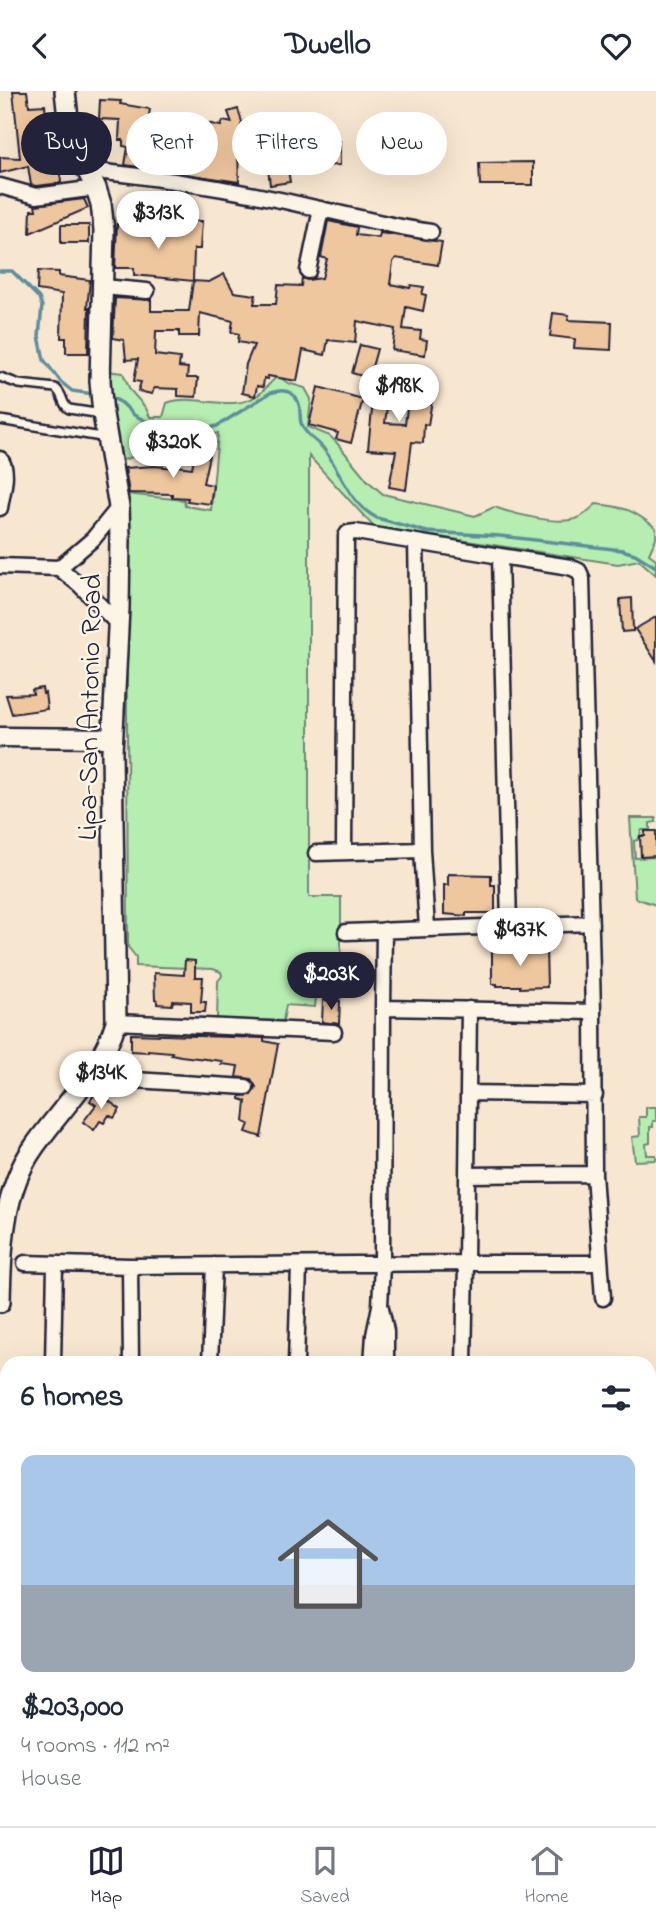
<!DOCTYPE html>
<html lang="en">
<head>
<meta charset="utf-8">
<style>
	body { margin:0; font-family:"Indie Flower",sans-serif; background:#f2f2f3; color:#1f2937; height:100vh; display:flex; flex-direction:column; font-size:26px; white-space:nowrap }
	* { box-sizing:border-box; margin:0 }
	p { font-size:23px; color:#747a83 }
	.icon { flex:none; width:38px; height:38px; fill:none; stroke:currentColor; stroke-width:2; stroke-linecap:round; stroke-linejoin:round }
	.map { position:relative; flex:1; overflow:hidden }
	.details { position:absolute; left:0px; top:1265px; width:656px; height:471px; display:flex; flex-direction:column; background:#fff; border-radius:21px 21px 0 0; box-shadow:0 7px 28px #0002 }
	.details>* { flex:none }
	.top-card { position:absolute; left:21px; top:21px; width:614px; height:63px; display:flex; gap:14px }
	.price { position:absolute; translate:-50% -60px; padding:0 16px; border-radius:24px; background:#fff; color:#222; font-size:23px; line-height:46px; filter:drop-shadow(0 2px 4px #0008) }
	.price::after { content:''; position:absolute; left:50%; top:42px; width:21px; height:16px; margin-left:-10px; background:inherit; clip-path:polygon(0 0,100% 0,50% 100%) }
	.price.on { background:#22223b; color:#fff }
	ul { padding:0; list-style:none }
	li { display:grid; align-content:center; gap:14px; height:371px; padding:0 21px }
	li+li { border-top:2px solid #e0e1e3 }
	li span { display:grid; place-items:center; height:217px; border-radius:14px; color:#555 }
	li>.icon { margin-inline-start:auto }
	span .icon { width:126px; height:126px; fill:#fffc; stroke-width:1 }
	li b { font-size:30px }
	h2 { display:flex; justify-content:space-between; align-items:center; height:84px; padding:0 21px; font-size:30px }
	.chip { padding:0 24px; border-radius:32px; background:#fff; box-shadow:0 7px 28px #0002; font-size:24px; line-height:63px }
	.chip.on { background:#22223b; color:#fff }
	header { display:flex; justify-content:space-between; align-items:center; height:91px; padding:0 21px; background:#fff; font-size:32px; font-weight:800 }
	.tab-bar { display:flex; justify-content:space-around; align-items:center; height:98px; border-top:2px solid #e0e1e3; background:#fff; font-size:19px; color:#747a83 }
	.tab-bar a { display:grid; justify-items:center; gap:4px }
	.tab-bar .on { color:#22223b }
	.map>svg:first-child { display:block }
	.green { fill:#b6edb0; stroke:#6c8876; stroke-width:2 }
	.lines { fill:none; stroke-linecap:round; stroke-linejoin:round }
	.stream { stroke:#5d8e9d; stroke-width:3.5 }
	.building { fill:#efc79f; stroke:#22223b; stroke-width:2; fill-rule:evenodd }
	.service-casing { stroke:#22223b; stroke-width:12 }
	.minor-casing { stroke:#22223b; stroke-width:19 }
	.tertiary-casing { stroke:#22223b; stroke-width:23 }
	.secondary-casing { stroke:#22223b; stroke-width:24 }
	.service { stroke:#fcf5e5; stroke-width:7 }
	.minor { stroke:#fcf5e5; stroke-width:14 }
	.tertiary { stroke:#fcf5e5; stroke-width:18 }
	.secondary { stroke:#fcf5e5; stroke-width:19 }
	.labels { text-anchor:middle; stroke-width:5; stroke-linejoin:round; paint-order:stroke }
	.street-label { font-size:28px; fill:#22223b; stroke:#fcf5e5 }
</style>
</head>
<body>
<header><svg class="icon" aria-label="back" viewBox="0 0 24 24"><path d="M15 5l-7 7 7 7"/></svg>Dwello<svg class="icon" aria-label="heart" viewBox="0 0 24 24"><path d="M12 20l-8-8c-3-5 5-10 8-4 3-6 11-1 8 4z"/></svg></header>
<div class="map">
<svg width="656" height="1735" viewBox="0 0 656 1735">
	<rect width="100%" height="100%" fill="#f8e7d0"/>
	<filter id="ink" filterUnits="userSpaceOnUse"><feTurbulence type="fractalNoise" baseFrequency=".0143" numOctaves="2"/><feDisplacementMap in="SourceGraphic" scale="14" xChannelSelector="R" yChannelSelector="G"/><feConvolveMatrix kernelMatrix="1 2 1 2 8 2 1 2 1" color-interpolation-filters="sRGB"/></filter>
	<g filter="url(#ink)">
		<path class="green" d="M107 280 123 282 130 299 146 317 150 326H163L167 312C195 301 231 323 258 304 265 299 271 290 278 285L288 292 305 297 311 308 308 336 330 345 337 352 368 390 383 403 475 425 494 416C514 423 558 435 578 427 584 425 591 417 596 413 626 416 633 419 656 437V447L649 463 656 468V484L639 469 618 473 374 436 309 365V806H341V907L316 906 315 916 286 914 283 930 217 928 218 890 222 885 221 881 213 878 136 875V866L128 856 126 403 184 409 185 415 211 419 218 342 195 348 172 347 154 351 138 364 120 370 109 323Z
			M630 727H656V731L650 732V739H642L638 749 634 750 635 767 656 766V814L635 807Z
			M646 1016H656V1030H653V1036H650V1052L646 1053 647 1064H656V1069L635 1070 632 1046 640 1045 639 1026H646Z"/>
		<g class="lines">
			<path class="stream" d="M0 180H12L39 207 42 215 39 245 44 269 61 291 72 300 94 303
				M109 305 122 312 134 324 146 330 197 340 217 335 270 302C278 300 289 297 295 306 302 313 299 324 301 332 305 344 316 349 323 357 341 380 349 413 377 427L427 441 500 445 622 459 635 463 656 476"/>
		</g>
		<path class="building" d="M13 0H27L29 15 45 14 49 59 53 77 60 76 61 92 37 95 31 94 28 75 0 82V66L20 67Z
			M100 9 121 10 120 13 150 18 145 47 179 42 183 27 221 35 223 30 232 32 228 21 238 18 242 31 237 55 241 60 238 62 239 91 125 74 128 56 123 55V49H119L120 29 99 28Z
			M340 50V74L317 75 316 51Z
			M533 71V94H480L479 72Z
			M287 73 290 91 270 94 268 77Z
			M84 108 88 117 30 142 31 119H36L35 114Z
			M185 130H202L200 158H194L193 190 134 184V177H115L117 133H128V136L157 137 156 142 177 143 184 141Z
			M328 130 357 136 356 144 379 147 380 142 442 151 438 174 396 167 393 171 390 193 410 197 411 194 424 196 422 203 426 204 423 220 406 216 403 238 421 240 420 248 427 249 425 264 392 259 395 238 357 230 355 252 328 249 325 264 303 259 297 290 268 285V288L264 287 263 296 257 295 255 305 242 302 246 273 254 254 238 251 239 243 231 241 233 230 200 222 199 245H179V240H156L155 264 180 267 179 276 188 277 187 287H198L196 306 178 305V298L154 297 152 303 138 300 141 291 134 290 138 268 126 269 124 249 113 247 115 207 151 209V220H189L193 190 209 191 224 183 234 201 256 204 254 213H276L278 194 301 195 302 187 307 189 322 187 327 168 321 166Z
			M61 134H89V152H61Z
			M38 180 59 181V185L90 189 87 217H89L88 262H66V247H61L62 203 37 199Z
			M553 222 569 224 568 229 612 231 611 259 574 257 575 248 550 245Z
			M360 254 377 258 369 287 352 282Z
			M375 290 434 297 428 334 424 333 423 352 412 351 406 399 389 396 396 360 368 358ZM388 308 408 310 405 333 385 332Z
			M318 296 363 308 351 352 336 348 338 342 309 334Z
			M196 357 210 360 203 392 213 394 210 413 187 410 188 407 172 406V403L129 402 125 377 154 375 176 377V375L192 377Z
			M632 507 633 540 622 541 620 508Z
			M656 526V570L635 538Z
			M42 597 43 603 45 602 47 618 12 623 6 604 33 603 32 599Z
			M645 740H656V765L641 766 640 745H645Z
			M448 783 491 784V794H495V822H466V825L444 823V794H448Z
			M546 857 547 896 520 897V895H497V893H492V859Z
			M185 869 195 870V886H203L201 911H206L205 921H191V911L173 910 172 914 157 913V909L155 908 154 882 184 884Z
			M323 909 340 910 339 933 322 931Z
			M131 943 264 947V950L278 953 261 1046 246 1041 249 1033 244 1031 246 1010 240 1008V1005L251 1004 256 996 251 988 236 986 238 975 221 973 222 970 181 965 171 963 172 961 148 959V961L131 960Z
			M96 1001 120 1018 114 1027 109 1024 104 1032 100 1030 94 1039 83 1031 96 1014 90 1010Z"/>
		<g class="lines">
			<g class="service-casing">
				<path id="service" d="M0 286 19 293 55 297C64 303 61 313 69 318L102 323
					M0 329 107 347
					M0 1705H7"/>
			</g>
			<g class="minor-casing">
				<path id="minor" d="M87 79C165 87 244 100 320 118 358 126 393 136 431 141
					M0 95 36 105 96 97
					M308 180 321 118
					M103 196 147 200
					M0 368C10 379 2 402 0 417
					M500 465 570 476 579 480 582 487 593 921 594 1083 603 1207
					M0 475 59 477 80 494 119 534
					M59 477 93 448 119 416
					M422 759 427 837
					M344 761 346 445 348 442 356 441 500 465 509 833
					M316 762 422 759 416 451
					M384 839 383 917 593 921
					M346 841 591 832
					M469 918 466 1172H600
					M116 931 334 941
					M87 986 246 996
					M468 1002 595 1004
					M467 1084 594 1083
					M25 1172 130 1175 466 1172 464 1272
					M130 1175 131 1272
					M381 1217 386 1240V1272
					M53 1272 55 1175
					M210 1272 214 1174
					M296 1272 299 1175
					M372 1272 374 1244 380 1215 382 1173 383 917
					M0 1301H7
					M649 1304H656
					M0 1430H7"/>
			</g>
			<g class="tertiary-casing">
				<path id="tertiary" d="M0 646 113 647"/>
			</g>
			<g class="secondary-casing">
				<path id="secondary" d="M0 1211C1 1159 3 1099 34 1056 62 1016 102 979 116 931L112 661 119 517 120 447 119 416 103 323 100 290 104 139 101 113 96 97 70 45 65 0"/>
			</g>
			<use href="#service" class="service"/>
			<use href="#minor" class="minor"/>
			<use href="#tertiary" class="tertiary"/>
			<use href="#secondary" class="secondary"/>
		</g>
	</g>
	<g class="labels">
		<g class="street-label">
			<text transform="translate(88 616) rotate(-89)" y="10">Lipa-San Antonio Road</text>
		</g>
	</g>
</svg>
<b class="price" style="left:158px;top:160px">$313K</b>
<b class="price" style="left:399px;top:333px">$198K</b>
<b class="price" style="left:173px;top:389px">$320K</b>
<b class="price" style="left:520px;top:877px">$437K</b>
<b class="price on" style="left:331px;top:921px">$203K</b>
<b class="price" style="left:101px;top:1020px">$134K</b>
<div class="top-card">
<a class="chip on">Buy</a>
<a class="chip">Rent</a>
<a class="chip">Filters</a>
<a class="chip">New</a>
</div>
<section class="details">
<h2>6 homes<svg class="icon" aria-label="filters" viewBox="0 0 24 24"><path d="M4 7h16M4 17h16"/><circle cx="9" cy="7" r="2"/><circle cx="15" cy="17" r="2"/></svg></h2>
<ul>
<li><span style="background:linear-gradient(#a9c7e8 60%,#9aa5b1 0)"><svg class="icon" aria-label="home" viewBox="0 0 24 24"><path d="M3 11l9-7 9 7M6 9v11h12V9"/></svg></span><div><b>$203,000</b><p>4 rooms · 112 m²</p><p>House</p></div></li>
</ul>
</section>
</div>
<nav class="tab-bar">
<a class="on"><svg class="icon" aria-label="map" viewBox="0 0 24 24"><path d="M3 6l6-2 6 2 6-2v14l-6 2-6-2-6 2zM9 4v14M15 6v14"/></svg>Map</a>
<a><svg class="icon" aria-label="saved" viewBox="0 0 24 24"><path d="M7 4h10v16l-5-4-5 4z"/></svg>Saved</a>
<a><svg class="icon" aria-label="home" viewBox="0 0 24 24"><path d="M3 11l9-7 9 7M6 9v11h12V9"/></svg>Home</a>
</nav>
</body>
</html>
